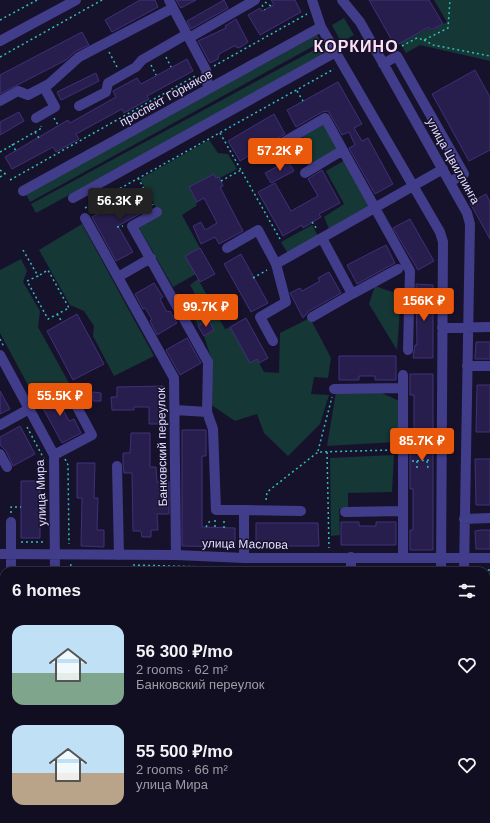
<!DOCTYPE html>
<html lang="en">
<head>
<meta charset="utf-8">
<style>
	body { margin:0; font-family:Helvetica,sans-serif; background:#1a172a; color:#f1f3f6; height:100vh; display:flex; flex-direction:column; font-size:15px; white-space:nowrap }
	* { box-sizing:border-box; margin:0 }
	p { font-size:13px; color:#9c9ca5 }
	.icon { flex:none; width:22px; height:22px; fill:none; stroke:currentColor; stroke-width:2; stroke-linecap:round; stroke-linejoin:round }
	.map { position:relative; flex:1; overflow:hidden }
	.drawer { position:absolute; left:0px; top:567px; width:490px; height:256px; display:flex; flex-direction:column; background:#110e21; border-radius:12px 12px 0 0; box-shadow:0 2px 10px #0003,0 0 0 1px #302e3f }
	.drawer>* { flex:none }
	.price { position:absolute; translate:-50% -34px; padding:0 9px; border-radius:4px; background:#ea580c; color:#fff; font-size:13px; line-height:26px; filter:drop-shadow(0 1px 2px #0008) }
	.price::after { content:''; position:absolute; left:50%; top:24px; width:12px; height:9px; margin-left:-6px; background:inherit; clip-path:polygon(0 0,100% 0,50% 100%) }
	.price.active { background:#222; color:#fff }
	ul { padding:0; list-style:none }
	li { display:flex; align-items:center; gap:12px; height:100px; padding:0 12px }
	li span { display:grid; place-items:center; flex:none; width:112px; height:80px; border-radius:12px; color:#555 }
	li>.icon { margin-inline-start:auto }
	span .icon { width:48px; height:48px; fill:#fffc; stroke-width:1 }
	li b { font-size:17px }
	h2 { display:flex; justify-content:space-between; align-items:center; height:48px; padding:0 12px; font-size:17px }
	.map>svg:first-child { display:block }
	.green { fill:#153736 }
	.building { fill:#281e4e; stroke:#403079 }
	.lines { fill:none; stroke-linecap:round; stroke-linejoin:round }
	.path { stroke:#31bfb9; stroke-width:1.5; stroke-dasharray:2 3; stroke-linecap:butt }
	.minor { stroke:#413d8b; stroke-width:10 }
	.labels { text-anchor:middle; stroke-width:3; stroke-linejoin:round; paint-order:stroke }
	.street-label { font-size:12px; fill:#e2ddff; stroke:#17122c }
	.district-label { font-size:16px; font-weight:bold; letter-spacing:1px; fill:#ffdff3; stroke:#17122c }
</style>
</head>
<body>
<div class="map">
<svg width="490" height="823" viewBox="0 0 490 823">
	<rect width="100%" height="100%" fill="#17122c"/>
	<path class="green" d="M434 0H490V61L420 45 406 53 400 43 429 28 431 31 447 22Z
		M344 18 354 35 341 42 332 25Z
		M317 35 321 42 30 202 26 194Z
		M323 45 327 54 36 213 31 204Z
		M323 122 339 149 309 166 301 152 308 148 301 134Z
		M209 140 218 153 228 154 237 169 220 178 219 177 189 187 197 202 196 206 182 215 200 248 185 256 196 274 173 287 138 226 159 213 140 179Z
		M345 160 371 206 329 229 324 217 344 204 326 171Z
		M82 224 154 356 114 376 93 336 94 326 84 311 70 305 39 250Z
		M312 225 318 236 288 254 281 242Z
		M21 259 27 271 23 282 40 311 38 327 69 383 36 400 0 333V270Z
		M198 279 225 329 230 327 250 363 257 359 264 372 279 373 280 333 310 318 331 358 328 378 314 377 311 394 329 395 320 424 288 456 264 433 257 414 235 421 210 404 212 361 204 336 214 330 208 320 198 326 187 301 195 294 190 285Z
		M375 286 401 295 397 350 369 304Z
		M336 392H380L399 401V428L396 442 327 446Z
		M394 455 392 492 348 493V509H339L340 535 331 536 330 458Z"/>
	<path class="building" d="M140 0H155L158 7 112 32 105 20Z
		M176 0H196L181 8Z
		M224 0 228 8 191 29 187 21Z
		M271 0H295L301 12 260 35 248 15 260 8 262 11 274 5Z
		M369 0H429L443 24 431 30 429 27 395 46Z
		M236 19 248 42 239 48 234 46 219 54 218 59 210 63 198 41 226 28 225 26Z
		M82 32 89 45 76 51 66 60 0 94V75Z
		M187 59 193 71 147 96 149 99 124 113 122 109 76 134 79 139 56 152 53 147 12 169 5 157 68 120 70 123 116 97 113 91 137 78 141 84Z
		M475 70 490 97V150L469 161 432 94Z
		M96 73 99 81 61 100 57 92Z
		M338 82 362 124 354 128 362 141 368 138 393 184 375 194 349 148 355 145 349 132 342 135 328 111 322 112 296 127 287 110Z
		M19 112 24 121 0 135V122Z
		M274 114 285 134 272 141 271 138 250 150 252 153 250 155 240 161 228 141Z
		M288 161 294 171 271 183 265 173Z
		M322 170 340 203 319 214 321 217 303 228 302 225 283 236 258 192 275 183 291 211 318 196 308 179Z
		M214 174 216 178 219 177 223 186 220 187 243 231 219 244 215 237 201 244 193 226 201 222 205 230 217 223 204 198 197 202 189 187Z
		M142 189 152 207 118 226 133 252 116 261 92 217Z
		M486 194 490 202V239L470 203Z
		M410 219 434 261 418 270 393 228Z
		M386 245 395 263 357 284 347 265Z
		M200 248 215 274 200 282 185 256Z
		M241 254 268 303 251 312 224 264Z
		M329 272 341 293 309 311 303 318 290 293 300 288 302 291 320 281 318 278Z
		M154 283 163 297 160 299 167 312 170 311 177 323 157 335 150 321 152 319 145 308 143 309 135 294Z
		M416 284 433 285V358H413L415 345H417Z
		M77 314 104 364 73 380 47 331Z
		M246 318 268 358 259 363 257 359 250 363 230 327Z
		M209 320 214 330 204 336 198 326Z
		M187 338 201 363 180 375 166 350Z
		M476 342H490V359H475Z
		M339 356H396V380H375V376H359V380H339Z
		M410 374H433V550H410V530H413V489H410V436H414V395H410Z
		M477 385H490V432H476Z
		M163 386V424H149V407H134V410H112L111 397H117V387Z
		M0 391 10 409 0 414Z
		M59 391 65 404 61 406 69 421 74 419 81 433 62 443 39 401Z
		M93 392 101 393V401H93Z
		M20 426 35 454 13 466 6 451 0 445V437Z
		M182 430H206V456H202V527L235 528V547L182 546Z
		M131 433H150V467H156L157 482H169V514H157L158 530H151V537H142L141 531H133L132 473H124L123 464V453H130Z
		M475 459H490V505H476Z
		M77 463H95L94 498H98L97 530H104V547L81 546 82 498H77Z
		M21 481H40V538H21Z
		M341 522H359V526H376V522H396V545H341Z
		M256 523H318L319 546H256Z
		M481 530H490V549H476L475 531Z"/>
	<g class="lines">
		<path class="path" d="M265 2 271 6
			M262 5 265 10
			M0 20 37 0
			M424 40 433 45 490 56
			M402 46 417 38 424 40 448 28 450 0
			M109 52 117 67
			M0 57 102 0
			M166 57 171 67
			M151 65 156 75
			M214 66 307 14
			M297 91 303 101
			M54 118 58 125
			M35 132 39 138
			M220 133 280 239
			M12 144 16 151
			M0 152 42 128 41 126
			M0 170 7 175
			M0 177 5 174
			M138 178 153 205
			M10 180 197 75
			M221 181 241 170
			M121 188 127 197
			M102 199 107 208
			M85 208 334 69
			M312 222 317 229
			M117 227 123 226
			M23 250 38 276 27 281 48 319 69 308 48 270 38 276
			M253 278 267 270
			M57 314 62 322
			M0 339 4 347
			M27 427 44 459
			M318 451 332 397
			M327 452 329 548
			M65 459 68 465 69 544
			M412 461 432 460
			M417 461V468
			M427 461 428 468
			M266 500 267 492 318 452 393 450
			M11 513V507H21
			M206 527 211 519
			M215 527V519
			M224 528V519
			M21 542H45
			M133 565 207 567
			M284 568H291L293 571
			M473 570H490
			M487 570V578
			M70 571 71 564
			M420 571 432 570
			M486 664H488
			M486 686H488
			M486 702H490
			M157 819V823
			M172 819V823
			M367 819 368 823
			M92 820 95 823
			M295 820V823
			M311 820V823
			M226 821V823
			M242 821V823
			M108 822V823
			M46 823V819
			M355 823V819
			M401 823V819
			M410 823 414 820"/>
		<path class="minor" d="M312 0 321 27 440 232 443 242 441 571
			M342 0 360 22 467 213 470 224 464 571
			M173 8 206 70 208 89
			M189 38 255 0
			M0 41 76 0
			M383 64 397 56 464 174 450 182
			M0 101 18 91 28 95 49 84 79 57 173 8 169 0
			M79 106 106 92 108 83 136 67 142 60 187 34
			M36 118 55 107 44 87
			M256 158 325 118 410 271 408 350
			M305 173 343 150
			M23 191 321 27
			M73 198 336 52
			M157 212 132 226 208 362 207 412
			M85 218 174 378 176 555
			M227 248 258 230 276 264 443 169
			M118 277 151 258
			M352 294 398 269
			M312 317 352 294 322 238
			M442 328 490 327
			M273 341 260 317 286 302 276 264
			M0 355 54 455 55 571
			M467 366H490
			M403 375V511
			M334 389 402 388
			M175 410 207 412 213 429 216 510H244
			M0 425 29 409
			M0 454 7 467
			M54 455 92 435 69 392
			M117 466 119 555
			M345 512 403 511V558
			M464 519 490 518
			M0 554 176 555 244 558H490
			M351 557V571
			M244 558V510L301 511
			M11 571V522
			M0 603H4
			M0 740H4
			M0 785H4
			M486 788H490
			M57 819V823
			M130 819V823
			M440 819V823
			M333 823V819
			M465 823V819"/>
	</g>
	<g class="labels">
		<g class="street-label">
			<text transform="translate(166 98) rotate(-29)" y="4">проспект Горняков</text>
			<text transform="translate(453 161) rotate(61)" y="4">улица Цвиллинга</text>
			<text transform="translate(162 447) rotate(-91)" y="4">Банковский переулок</text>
			<text transform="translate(41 493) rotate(-92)" y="4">улица Мира</text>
			<text transform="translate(245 544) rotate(1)" y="4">улица Маслова</text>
		</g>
		<g class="district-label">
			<text x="356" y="52">КОРКИНО</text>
		</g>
	</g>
</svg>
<b class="price" style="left:280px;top:172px">57.2K ₽</b>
<b class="price active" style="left:120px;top:222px">56.3K ₽</b>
<b class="price" style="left:424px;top:322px">156K ₽</b>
<b class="price" style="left:206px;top:328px">99.7K ₽</b>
<b class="price" style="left:60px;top:417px">55.5K ₽</b>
<b class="price" style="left:422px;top:462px">85.7K ₽</b>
<section class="drawer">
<h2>6 homes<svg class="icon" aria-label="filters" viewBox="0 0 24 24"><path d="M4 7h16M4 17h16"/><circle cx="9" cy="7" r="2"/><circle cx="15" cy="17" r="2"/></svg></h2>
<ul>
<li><span style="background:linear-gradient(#bfe0f5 60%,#7fa58c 0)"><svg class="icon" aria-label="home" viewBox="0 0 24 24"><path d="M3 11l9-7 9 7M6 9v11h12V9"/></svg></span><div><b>56 300 ₽/mo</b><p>2 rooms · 62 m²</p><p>Банковский переулок</p></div><svg class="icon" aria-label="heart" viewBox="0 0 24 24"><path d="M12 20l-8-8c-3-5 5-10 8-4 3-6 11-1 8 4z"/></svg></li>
<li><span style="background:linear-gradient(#bfe0f5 60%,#b9a48a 0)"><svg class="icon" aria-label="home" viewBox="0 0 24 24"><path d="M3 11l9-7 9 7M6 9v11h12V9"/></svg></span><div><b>55 500 ₽/mo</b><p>2 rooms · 66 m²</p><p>улица Мира</p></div><svg class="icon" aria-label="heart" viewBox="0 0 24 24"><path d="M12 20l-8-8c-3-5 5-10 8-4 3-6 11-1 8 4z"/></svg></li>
</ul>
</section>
</div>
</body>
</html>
